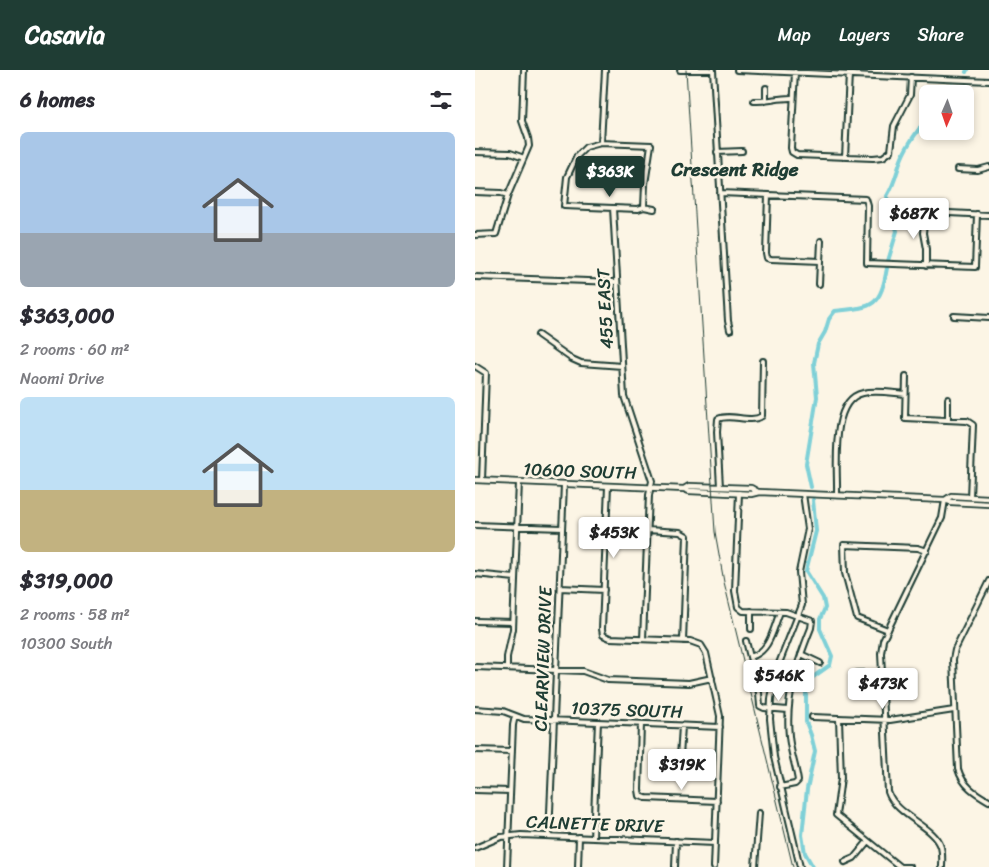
<!DOCTYPE html>
<html lang="en">
<head>
<meta charset="utf-8">
<style>
	body { margin:0; font-family:Sriracha,sans-serif; background:#f7f7f7; color:#2b2b33; height:100vh; display:flex; flex-direction:column; font-size:19px; white-space:nowrap }
	* { box-sizing:border-box; margin:0 }
	p { font-size:16px; color:#7c7c81 }
	.icon { flex:none; width:28px; height:28px; fill:none; stroke:currentColor; stroke-width:2; stroke-linecap:round; stroke-linejoin:round }
	.map { position:relative; flex:1; overflow:hidden }
	.drawer { display:flex; flex-direction:column; background:#fff; width:475px }
	.drawer>* { flex:none }
	.needle { width:32px; rotate:182deg }
	.controls { position:absolute; left:444px; top:15px; display:grid; gap:10px }
	.controls a { display:grid; place-items:center; width:55px; height:55px; border-radius:8px; background:#fff; box-shadow:0 2px 8px #0003; font-size:25px }
	.price { position:absolute; translate:-50% -42px; padding:0 11px; border-radius:5px; background:#fff; color:#222; font-size:16px; line-height:32px; filter:drop-shadow(0 1px 2px #0008) }
	.price::after { content:''; position:absolute; left:50%; top:30px; width:15px; height:11px; margin-left:-8px; background:inherit; clip-path:polygon(0 0,100% 0,50% 100%) }
	.price.active { background:#1f3d34; color:#fff }
	ul { padding:0; list-style:none }
	li { display:grid; align-content:center; gap:10px; height:265px; padding:0 20px }
	li span { display:grid; place-items:center; height:155px; border-radius:8px; color:#555 }
	li>.icon { margin-inline-start:auto }
	span .icon { width:90px; height:90px; fill:#fffc; stroke-width:1 }
	li b { font-size:21px }
	h2 { display:flex; justify-content:space-between; align-items:center; height:60px; padding:0 20px; font-size:21px }
	header { display:flex; align-items:center; gap:30px; box-sizing:border-box; height:70px; padding:0 25px; background:#1f3d34; color:#fff }
	header strong { font-size:24px }
	nav { display:flex; gap:28px; margin-inline-start:auto; font-size:18px }
	main { display:flex; flex:1; min-height:0 }
	.map>svg:first-child { display:block }
	.lines { fill:none; stroke-linecap:round; stroke-linejoin:round }
	.canal { stroke:#7fd0d7; stroke-width:4 }
	.minor-casing { stroke:#1f3d34; stroke-width:8 }
	.major-casing { stroke:#1f3d34; stroke-width:8 }
	.minor { stroke:#fcf5e5; stroke-width:4 }
	.major { stroke:#fcf5e5; stroke-width:4.5 }
	.tram { stroke:#1f3d34; stroke-width:1 }
	.labels { text-anchor:middle; stroke-width:5; stroke-linejoin:round; paint-order:stroke }
	.street-label { font-size:18px; fill:#1f3d34; stroke:#fcf5e5 }
	.neighbourhood-label { font-size:19px; font-weight:bold; fill:#1f3d34; stroke:#fcf5e5 }
</style>
</head>
<body>
<header>
<strong>Casavia</strong>
<nav><a>Map</a><a>Layers</a><a>Share</a></nav>
</header>
<main>
<section class="drawer">
<h2>6 homes<svg class="icon" aria-label="filters" viewBox="0 0 24 24"><path d="M4 7h16M4 17h16"/><circle cx="9" cy="7" r="2"/><circle cx="15" cy="17" r="2"/></svg></h2>
<ul>
<li><span style="background:linear-gradient(#a9c7e8 65%,#9aa5b1 0)"><svg class="icon" aria-label="home" viewBox="0 0 24 24"><path d="M3 11l9-7 9 7M6 9v11h12V9"/></svg></span><div><b>$363,000</b><p>2 rooms · 60 m²</p><p>Naomi Drive</p></div></li>
<li><span style="background:linear-gradient(#bfe0f5 60%,#c2b280 0)"><svg class="icon" aria-label="home" viewBox="0 0 24 24"><path d="M3 11l9-7 9 7M6 9v11h12V9"/></svg></span><div><b>$319,000</b><p>2 rooms · 58 m²</p><p>10300 South</p></div></li>
</ul>
</section>
<div class="map">
<svg width="514" height="797" viewBox="0 0 514 797">
	<rect width="100%" height="100%" fill="#fcf5e5"/>
	<filter id="ink" filterUnits="userSpaceOnUse"><feTurbulence type="fractalNoise" baseFrequency=".02" numOctaves="2"/><feDisplacementMap in="SourceGraphic" scale="10" xChannelSelector="R" yChannelSelector="G"/><feConvolveMatrix kernelMatrix="1 2 1 2 8 2 1 2 1" color-interpolation-filters="sRGB"/></filter>
	<g filter="url(#ink)">
		<g class="lines">
			<path class="canal" d="M491 2 492 0
				M471 24 477 16
				M413 191 422 161 412 126C419 115 421 105 425 93 430 77 442 62 452 48
				M336 417 331 394 342 327 339 293 343 274 350 262 354 249 360 241C398 237 405 238 412 198
				M338 797 330 783 327 765 332 719 340 681 336 665 331 652V612L355 595 357 586 345 559V549L350 538 348 528 331 501 341 461 338 430"/>
			<g class="minor-casing">
				<path id="minor" d="M205 0H235
					M238 0 253 251 255 260
					M262 0 514 11
					M320 2 316 78 317 82 322 85 398 88 408 87 416 81 419 56 435 25 436 7
					M291 18V31
					M279 31C293 32 305 27 318 28
					M126 73 130 0
					M0 82 35 83 49 88
					M242 82 267 81
					M370 87 374 4
					M483 99 503 100 514 97
					M0 122 26 123 33 125
					M245 123 391 129 393 136 392 193 500 197 502 144
					M293 125 291 183 292 188 296 189 345 191
					M169 137 170 114 176 75 126 73 111 77 102 86 92 107 89 136 163 139 169 137 179 139
					M138 138 149 326 177 411 174 425 168 569
					M0 165 21 164 33 125 54 76 53 68 47 51 49 0
					M451 196V179L448 163 450 143 454 142 514 145
					M0 207 142 212
					M344 214 346 171
					M479 246 514 248
					M63 265 97 289 106 293 147 296
					M0 296 11 303 7 410
					M431 306 430 348 492 351 498 355 495 427
					M473 350V329
					M133 416 127 559 128 565 135 568 215 571 226 575 231 583 245 646 239 797
					M245 417 242 362 243 349C256 343 275 354 287 346L288 291
					M264 423 260 521 263 537 268 541 311 542 337 551 336 558C322 593 310 627 314 666 315 681 321 696 323 711L320 714 305 717
					M362 425C363 399 354 330 388 323 401 320 417 323 430 324
					M0 455 87 458
					M172 460 205 462 212 466 208 571
					M0 504 40 508
					M514 511 480 580 478 590 483 699C488 716 500 723 514 731
					M85 518 129 520
					M0 551 38 552
					M276 559V541
					M413 560 382 548 370 503 369 475 443 478 452 481
					M271 571 284 623 285 636 289 638 313 640
					M326 584 345 593
					M275 587C295 582 298 559 305 542
					M0 597 108 601 133 610 214 613 237 608
					M32 598V587L38 559 44 412
					M383 603H407
					M0 639 28 641 49 649 245 657
					M337 647 415 650 479 640
					M364 648 366 708 361 745 425 797H435
					M166 654 164 720 165 726 171 728 242 731
					M0 680 37 681
					M205 687 207 656
					M0 720 35 721
					M74 766 89 414
					M118 768 123 652
					M0 778 26 767 46 765 240 773
					M370 792 379 788 393 771
					M32 797 38 655 40 646
					M103 797 104 767
					M200 797 201 771
					M280 797 284 743
					M325 797 299 687 295 649 296 629 301 601 327 535 324 502 333 459 328 424
					M467 797C467 791 468 784 466 777 460 756 421 746 413 722L406 583 408 570 467 448 470 430"/>
			</g>
			<g class="major-casing">
				<path id="major" d="M0 410 209 419 214 421 276 424 284 422 470 430 476 432 514 434
					M209 419 214 416 276 418 283 422
					M470 430 476 426 514 428"/>
			</g>
			<use href="#minor" class="minor"/>
			<use href="#major" class="major"/>
			<path class="tram" d="M211 0 240 462 249 512 318 797"/>
		</g>
	</g>
	<g class="labels">
		<g class="street-label">
			<text transform="translate(130 239) rotate(-93)" y="6">455 EAST</text>
			<text transform="translate(105 401) rotate(2)" y="6">10600 SOUTH</text>
			<text transform="translate(68 589) rotate(-88)" y="6">CLEARVIEW DRIVE</text>
			<text transform="translate(152 640) rotate(2)" y="6">10375 SOUTH</text>
			<text transform="translate(120 754) rotate(2)" y="6">CALNETTE DRIVE</text>
		</g>
		<g class="neighbourhood-label">
			<text x="260" y="106">Crescent Ridge</text>
		</g>
	</g>
</svg>
<div class="controls">
<a><svg class="needle" viewBox="-14 -14 28 28"><path d="M0-13l5 13h-10z" fill="#e53935"/><path d="M0 13l5-13h-10z" fill="#7c7c81"/></svg></a>
</div>
<b class="price active" style="left:135px;top:128px">$363K</b>
<b class="price" style="left:439px;top:170px">$687K</b>
<b class="price" style="left:139px;top:489px">$453K</b>
<b class="price" style="left:304px;top:632px">$546K</b>
<b class="price" style="left:408px;top:640px">$473K</b>
<b class="price" style="left:207px;top:721px">$319K</b>
</div>
</main>
</body>
</html>
